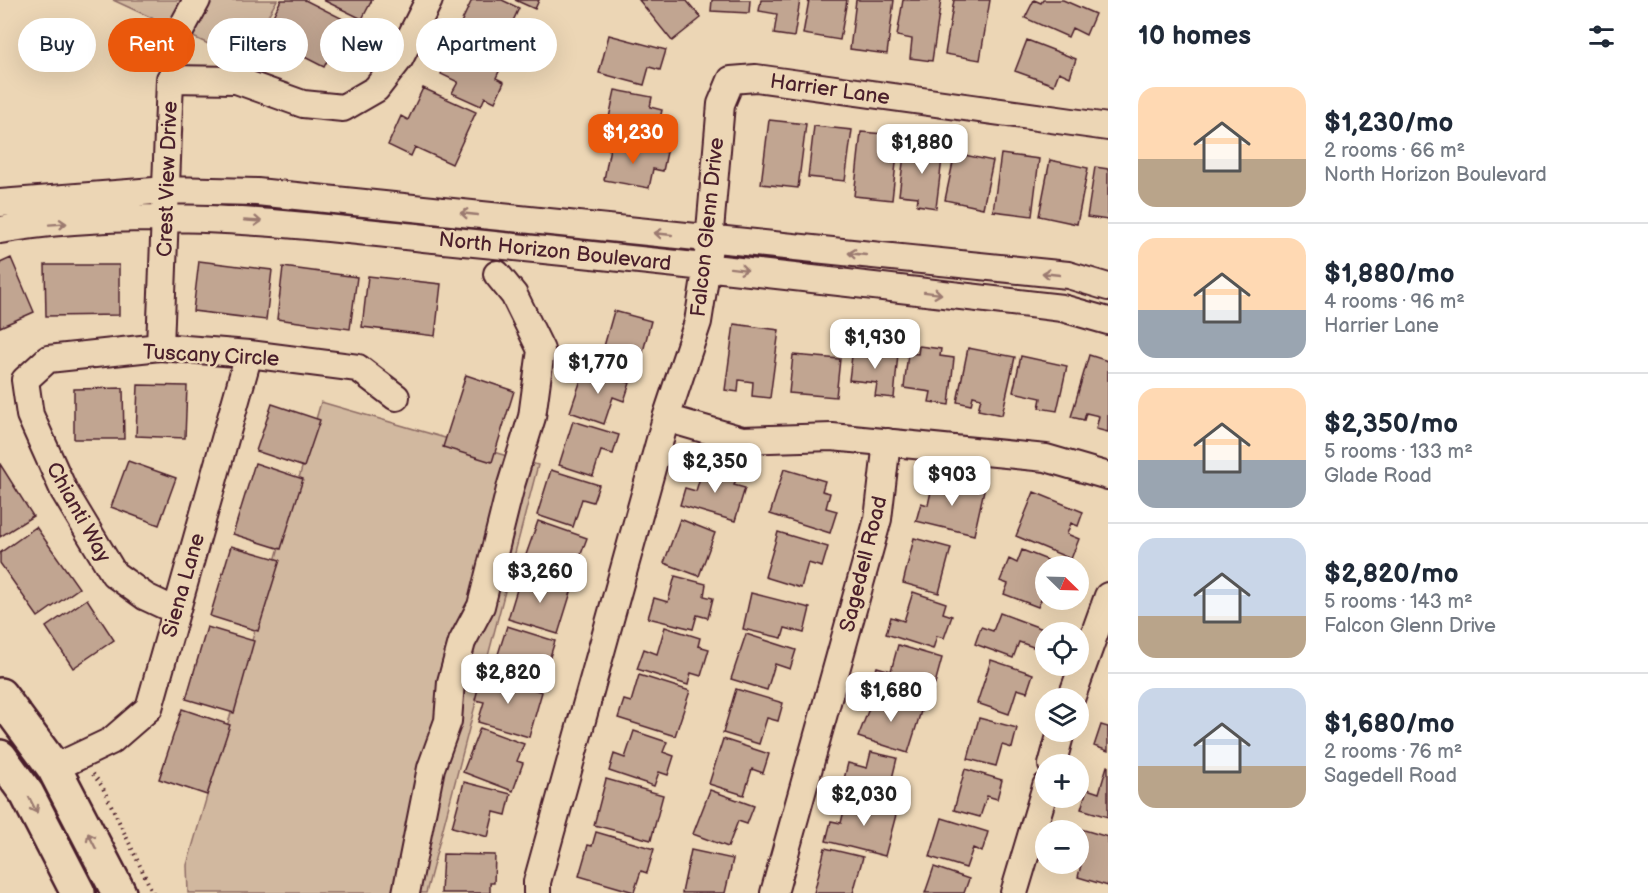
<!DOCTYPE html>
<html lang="en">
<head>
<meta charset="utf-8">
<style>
	body { margin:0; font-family:"Balsamiq Sans",sans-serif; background:#f2f2f3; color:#1f2937; height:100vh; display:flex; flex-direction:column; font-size:22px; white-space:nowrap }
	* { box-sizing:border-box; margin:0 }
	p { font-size:20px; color:#747a83 }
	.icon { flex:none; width:33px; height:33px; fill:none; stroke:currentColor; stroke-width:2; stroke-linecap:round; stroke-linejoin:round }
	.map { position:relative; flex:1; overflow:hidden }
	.side { display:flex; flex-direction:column; background:#fff; width:540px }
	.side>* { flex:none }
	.banner { position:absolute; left:18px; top:18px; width:570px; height:54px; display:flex; gap:12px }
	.needle { width:39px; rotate:113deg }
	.controls { position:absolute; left:1035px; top:556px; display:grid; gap:12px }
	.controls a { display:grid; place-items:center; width:54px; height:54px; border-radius:50%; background:#fff; box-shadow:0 6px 24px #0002; font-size:30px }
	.price { position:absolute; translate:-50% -51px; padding:0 14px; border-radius:12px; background:#fff; color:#222; font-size:20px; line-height:39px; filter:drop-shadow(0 2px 3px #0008) }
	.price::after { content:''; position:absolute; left:50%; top:36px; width:18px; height:14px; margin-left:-9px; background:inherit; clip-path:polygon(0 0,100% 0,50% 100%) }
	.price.selected { background:#ea580c; color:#fff }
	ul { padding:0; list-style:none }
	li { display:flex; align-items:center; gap:18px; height:150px; padding:0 30px }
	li+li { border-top:2px solid #e0e1e3 }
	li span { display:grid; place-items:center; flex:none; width:168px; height:120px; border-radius:18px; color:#555 }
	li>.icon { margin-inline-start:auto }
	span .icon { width:72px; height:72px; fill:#fffc; stroke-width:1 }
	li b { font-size:26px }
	h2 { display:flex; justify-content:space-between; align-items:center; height:72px; padding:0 30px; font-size:26px }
	.pill { padding:0 21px; border-radius:27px; background:#fff; box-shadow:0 6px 24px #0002; font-size:21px; line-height:54px }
	.pill.selected { background:#ea580c; color:#fff }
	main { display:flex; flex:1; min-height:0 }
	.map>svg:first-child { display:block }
	.green { fill:#d1b89f; stroke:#8e6c65; stroke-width:1.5 }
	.building { fill:#c1a591; stroke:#4a1f2b; stroke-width:1.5 }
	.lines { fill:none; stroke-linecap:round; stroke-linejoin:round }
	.minor-casing { stroke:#4a1f2b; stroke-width:30 }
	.major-casing { stroke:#4a1f2b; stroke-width:38 }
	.path { stroke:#4a1f2b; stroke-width:4; stroke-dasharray:1.5 4.5; stroke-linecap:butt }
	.minor { stroke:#ecd6b5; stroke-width:26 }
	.major { stroke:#ecd6b5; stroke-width:33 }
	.oneway { stroke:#9b7a70 }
	.labels { text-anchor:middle; stroke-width:5; stroke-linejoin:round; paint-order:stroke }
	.street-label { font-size:21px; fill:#4a1f2b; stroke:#ecd6b5 }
</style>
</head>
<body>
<main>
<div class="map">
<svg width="1108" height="893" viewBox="0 0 1108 893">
	<rect width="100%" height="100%" fill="#ecd6b5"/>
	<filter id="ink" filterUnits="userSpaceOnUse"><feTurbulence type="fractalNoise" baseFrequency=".0167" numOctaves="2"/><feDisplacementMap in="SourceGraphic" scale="12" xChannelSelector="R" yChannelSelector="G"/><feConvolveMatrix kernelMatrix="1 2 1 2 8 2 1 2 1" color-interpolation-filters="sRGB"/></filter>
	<g filter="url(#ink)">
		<path class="green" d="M113 0H277L243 60Z
			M321 402 538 465 426 893H188L187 865Z"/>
		<path class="building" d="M281 0H305L347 21 324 67 263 36Z
			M323 0H372L362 19Z
			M472 0H502L519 8 497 55 455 35Z
			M515 0H539L535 9Z
			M639 0H686L701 18 672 41Z
			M712 0H750L749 13 711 11Z
			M761 0H800L794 37 774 34 777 14 759 11Z
			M809 0H847L840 40 803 34Z
			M856 0H894L887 54 850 49Z
			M903 0H941L932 61 910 58 912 39 897 36Z
			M954 0H990L980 60 945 54Z
			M1034 0 1041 3 1043 0H1063L1095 14 1086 35 1072 28 1068 37 1025 18Z
			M609 35 666 50 660 70 649 67 644 85 599 73Z
			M1027 40 1076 59 1070 77 1059 72 1054 85 1015 71Z
			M455 43 502 65 496 78 504 82 495 102 485 97 481 106 452 93 458 82 441 74Z
			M423 88 476 112 452 164 415 147 411 156 388 145 401 116 408 120Z
			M615 90 652 97 650 107 662 110 656 137 607 127Z
			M769 120 806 124 798 188 761 184Z
			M814 126 852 130 845 181 808 177Z
			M861 132 884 134 882 152 897 154 892 200 854 196Z
			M611 142 667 152 663 171 653 169 649 188 604 180Z
			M905 147 943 151 936 208 917 205 918 197 899 195Z
			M955 153 993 161 983 208 945 200Z
			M1001 154 1039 159 1032 216 993 211Z
			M1050 160 1088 168 1077 224 1039 216Z
			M1095 167 1108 169V220L1087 217Z
			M11 258 34 312 0 327V263Z
			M199 261 272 270 266 320 193 311Z
			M45 265H119V315L46 316Z
			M283 267 357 277 350 329 277 319Z
			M368 276 441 284 435 336 362 327Z
			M614 311 651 321 639 367 601 357Z
			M734 324 779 330 770 398 752 396 753 382 739 380 738 392 725 390Z
			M919 346 941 349 940 356 954 358 949 405 929 402 931 392 904 388 908 353 918 354Z
			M853 348 898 353 894 398 875 396 877 383 849 380Z
			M968 348 1015 357 1002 415 978 410 981 398 973 396 971 405 957 402Z
			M793 355 840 359 836 397 789 393Z
			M1089 355 1108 361V432L1096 429 1099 416 1086 413 1084 420 1071 417Z
			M1021 356 1067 366 1057 411 1039 408 1041 398 1013 392Z
			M585 368 630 383 624 401 613 397 604 424 570 412Z
			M466 375 514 391 492 462 443 447Z
			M138 385 187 386 185 438 136 436Z
			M123 388 124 439H74V389Z
			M272 404 320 420 304 467 256 451Z
			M573 421 619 435 613 454 601 451 593 476 559 465Z
			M128 461 176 478 159 525 111 507Z
			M255 463 303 479 281 549 233 534Z
			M0 464 33 516 0 537Z
			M704 464 738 474 734 485 745 488 735 521 680 505 685 488 696 491Z
			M784 469 825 481 822 491 830 493 826 508 837 511 830 533 770 514Z
			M551 470 599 485 593 502 582 499 573 527 537 515Z
			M934 478 984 490 974 535 916 521 921 503 928 505Z
			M1034 492 1083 512 1078 526 1071 523 1067 534 1079 539 1071 559 1016 536Z
			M680 519 715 533 699 576 664 563Z
			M538 521 587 538 570 584 522 566Z
			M36 527 79 588 38 617 0 563V553Z
			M778 532 828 547 822 567 808 563 801 588 765 577Z
			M914 538 951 548 939 593 903 583Z
			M231 546 280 560 258 631 210 616Z
			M1022 550 1065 567H1046V588L1038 607 1004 594 1008 584 1000 581 1009 559 1017 563Z
			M522 573 572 589 558 634 508 619Z
			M675 576 706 584 704 596 713 598 708 618 697 615 693 629 648 618 654 598 668 602Z
			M913 592 946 603 943 613 952 616 944 638 937 636 933 649 886 634 891 617 904 621Z
			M751 593 810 608 804 633 785 628 782 638 743 629Z
			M87 599 114 640 73 668 46 627Z
			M1000 613 1043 629 1036 648 1019 642 1013 658 975 644 981 627 993 631Z
			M507 626 555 641 541 685 493 670Z
			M207 627 254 641 234 713 186 699Z
			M665 627 700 638 698 646 709 649 701 676 691 673 688 685 637 669 644 649 657 654Z
			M746 634 796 650 790 669 775 664 767 690 731 679Z
			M898 645 942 658 930 702 871 685 877 667 891 671Z
			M991 660 1033 674 1027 692 1017 689 1009 714 977 703Z
			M482 674 542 692 529 737 478 722 484 702 475 700Z
			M639 675 690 691 675 736 618 718 624 700 631 702Z
			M736 689 783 703 778 721 767 718 759 744 723 733Z
			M875 693 922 708 908 753 858 737Z
			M182 709 230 725 207 795 159 779Z
			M979 718 1017 728 1012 748 1002 745 996 766 968 759Z
			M1101 725 1108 727V751L1094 746Z
			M480 728 524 744 517 761 523 763 513 791 463 772Z
			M634 731 667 742 663 752 674 756 668 775 659 772 654 786 609 771 614 754 625 758Z
			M723 739 769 754 763 773 752 769 744 795 709 784Z
			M871 752 897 758 888 795 843 783 848 763 867 768Z
			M1107 766H1108V817L1081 809 1087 789 1099 793Z
			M965 769 1002 780 997 799 987 796 980 817 954 810Z
			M606 779 663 795 651 840 594 825Z
			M464 782 511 794 506 815 494 812 488 837 452 827Z
			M710 790 754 806 747 824 738 821 728 847 693 834Z
			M847 798 897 811 885 856 826 841 831 821 841 823Z
			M942 818 988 832 982 852 973 848 966 868 930 857Z
			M1074 827 1108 837V886L1078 877 1081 865 1077 864 1078 831H1073Z
			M596 832 654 849 647 873 641 871 634 892 579 876 588 845 592 846Z
			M825 848 863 857 853 893H814Z
			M691 850 733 859 725 893H682Z
			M443 854 495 855 494 883H490V893H441Z
			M934 867 969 879 964 893H925Z"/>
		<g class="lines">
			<g class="minor-casing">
				<path id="minor" d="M178 35 197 0
					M0 203 167 190 257 192 1068 275 1108 287
					M0 230C151 204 304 226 454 241 658 261 860 284 1062 308L1108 321
					M160 347 170 79 236 80 303 104 343 108 376 89 400 58 429 0
					M666 418 742 440 832 437 1046 458 1108 476
					M176 611 146 597 114 574 64 491 30 415 25 380 48 359 160 347 249 354 358 368 396 397
					M1071 699 1108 596
					M1052 765 1061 732
					M54 768 111 741 149 708 249 354
					M406 893 431 768 448 721 451 682 462 642 481 606 511 485 532 417 541 350 514 295 497 274
					M537 893V882L666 418 698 322 707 265 721 104 731 80 756 78 1108 127
					M774 893 878 519 887 442
					M1014 893 1046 786"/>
			</g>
			<g class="major-casing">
				<path id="major" d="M0 695 54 768 119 893
					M0 757 27 794 78 893"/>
			</g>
			<path class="path" d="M93 774 102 786 153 893"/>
			<use href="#minor" class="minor"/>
			<use href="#major" class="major"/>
		</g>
		<defs><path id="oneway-shaft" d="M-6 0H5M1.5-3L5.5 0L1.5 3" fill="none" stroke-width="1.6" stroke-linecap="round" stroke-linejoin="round" transform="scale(1.5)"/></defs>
		<g class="oneway">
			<use href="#oneway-shaft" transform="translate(469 214) rotate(-174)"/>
			<use href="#oneway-shaft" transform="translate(253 221) rotate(4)"/>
			<use href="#oneway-shaft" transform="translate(58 224) rotate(-4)"/>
			<use href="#oneway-shaft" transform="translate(663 234) rotate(-174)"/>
			<use href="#oneway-shaft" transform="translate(857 254) rotate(-174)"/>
			<use href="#oneway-shaft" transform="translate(739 269) rotate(7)"/>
			<use href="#oneway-shaft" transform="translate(1051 274) rotate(-174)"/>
			<use href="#oneway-shaft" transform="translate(933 293) rotate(7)"/>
			<use href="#oneway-shaft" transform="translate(33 805) rotate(63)"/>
			<use href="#oneway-shaft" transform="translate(92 841) rotate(-117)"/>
		</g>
	</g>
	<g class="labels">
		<g class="street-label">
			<text transform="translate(830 89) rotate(8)" y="7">Harrier Lane</text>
			<text transform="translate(167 179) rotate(-88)" y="7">Crest View Drive</text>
			<text transform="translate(707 227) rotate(-84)" y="7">Falcon Glenn Drive</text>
			<text transform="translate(555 251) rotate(6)" y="7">North Horizon Boulevard</text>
			<text transform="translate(211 355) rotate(3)" y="7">Tuscany Circle</text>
			<text transform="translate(79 512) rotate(61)" y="7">Chianti Way</text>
			<text transform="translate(863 564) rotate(-76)" y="7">Sagedell Road</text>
			<text transform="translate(183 585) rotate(-74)" y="7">Siena Lane</text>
		</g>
	</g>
</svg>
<div class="controls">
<a><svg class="needle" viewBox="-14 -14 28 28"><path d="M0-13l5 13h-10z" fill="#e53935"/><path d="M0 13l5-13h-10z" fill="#747a83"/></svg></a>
<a><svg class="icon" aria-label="locate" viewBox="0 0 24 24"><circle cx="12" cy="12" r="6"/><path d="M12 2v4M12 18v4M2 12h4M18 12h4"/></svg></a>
<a><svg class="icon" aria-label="layers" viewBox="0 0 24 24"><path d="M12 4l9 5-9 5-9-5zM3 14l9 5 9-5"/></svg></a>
<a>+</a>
<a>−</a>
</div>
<b class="price selected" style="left:633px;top:165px">$1,230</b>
<b class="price" style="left:922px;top:175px">$1,880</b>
<b class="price" style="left:875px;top:370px">$1,930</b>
<b class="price" style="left:598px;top:395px">$1,770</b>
<b class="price" style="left:715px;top:494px">$2,350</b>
<b class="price" style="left:952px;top:507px">$903</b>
<b class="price" style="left:540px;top:604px">$3,260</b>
<b class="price" style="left:508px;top:705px">$2,820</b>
<b class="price" style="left:891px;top:723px">$1,680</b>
<b class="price" style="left:864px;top:827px">$2,030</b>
<div class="banner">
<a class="pill">Buy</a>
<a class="pill selected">Rent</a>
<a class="pill">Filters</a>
<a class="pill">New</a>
<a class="pill">Apartment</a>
</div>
</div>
<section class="side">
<h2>10 homes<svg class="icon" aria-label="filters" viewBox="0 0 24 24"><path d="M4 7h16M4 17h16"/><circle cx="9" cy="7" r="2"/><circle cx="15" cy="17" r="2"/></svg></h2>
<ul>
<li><span style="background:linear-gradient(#ffd9b3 60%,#b9a48a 0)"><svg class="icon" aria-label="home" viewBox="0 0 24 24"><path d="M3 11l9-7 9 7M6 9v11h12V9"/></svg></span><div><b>$1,230/mo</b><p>2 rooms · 66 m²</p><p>North Horizon Boulevard</p></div></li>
<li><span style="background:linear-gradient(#ffd9b3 60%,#9aa5b1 0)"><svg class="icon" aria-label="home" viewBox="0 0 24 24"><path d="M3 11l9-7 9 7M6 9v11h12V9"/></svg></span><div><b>$1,880/mo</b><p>4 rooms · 96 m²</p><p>Harrier Lane</p></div></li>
<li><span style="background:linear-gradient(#ffd9b3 60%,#9aa5b1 0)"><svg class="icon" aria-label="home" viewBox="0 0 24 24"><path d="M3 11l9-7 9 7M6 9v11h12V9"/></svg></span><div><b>$2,350/mo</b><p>5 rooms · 133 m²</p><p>Glade Road</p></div></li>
<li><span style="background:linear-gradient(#c9d6e8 65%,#b9a48a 0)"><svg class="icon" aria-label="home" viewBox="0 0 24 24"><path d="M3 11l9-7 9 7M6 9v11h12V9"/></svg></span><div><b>$2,820/mo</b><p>5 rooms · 143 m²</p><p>Falcon Glenn Drive</p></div></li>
<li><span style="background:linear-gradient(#c9d6e8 65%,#b9a48a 0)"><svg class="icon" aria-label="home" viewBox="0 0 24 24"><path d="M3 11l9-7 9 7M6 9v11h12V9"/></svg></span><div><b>$1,680/mo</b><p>2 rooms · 76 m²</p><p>Sagedell Road</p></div></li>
</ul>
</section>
</main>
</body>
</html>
